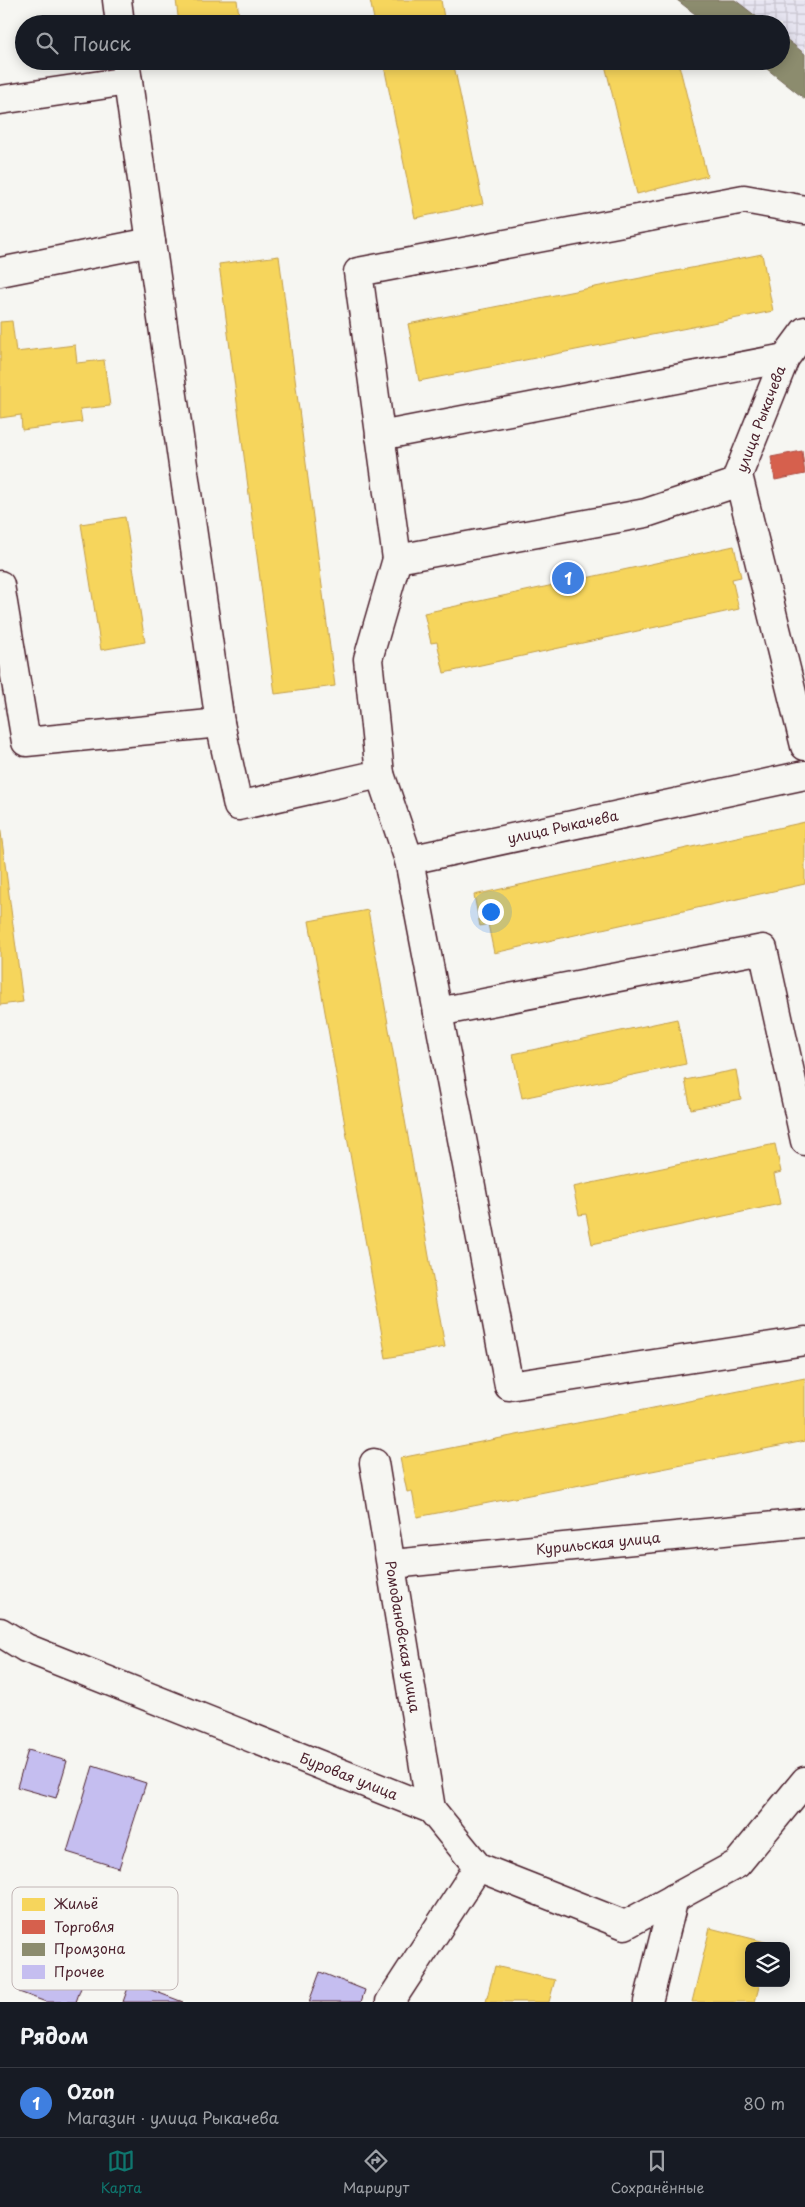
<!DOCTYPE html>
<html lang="ru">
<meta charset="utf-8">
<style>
body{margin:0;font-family:"Playpen Sans",sans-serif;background:#20242c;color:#f1f3f6}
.controls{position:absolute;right:15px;bottom:15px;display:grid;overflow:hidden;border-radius:10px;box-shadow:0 2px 12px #0003}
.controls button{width:45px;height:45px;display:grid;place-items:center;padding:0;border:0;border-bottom:1px solid #363941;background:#171b24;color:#f1f3f6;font:25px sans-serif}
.you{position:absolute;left:490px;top:911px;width:18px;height:18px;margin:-12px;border:4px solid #fff;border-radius:50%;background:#1a73e8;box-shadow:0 0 0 8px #1a73e833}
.badge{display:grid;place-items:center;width:32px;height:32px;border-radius:50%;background:#0f766e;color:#fff;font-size:16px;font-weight:700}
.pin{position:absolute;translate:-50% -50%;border:2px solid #fff;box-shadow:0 1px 5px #0006}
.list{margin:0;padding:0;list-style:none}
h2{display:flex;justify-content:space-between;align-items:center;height:65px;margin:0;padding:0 20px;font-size:21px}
h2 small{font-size:16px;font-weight:400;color:#9ea1a6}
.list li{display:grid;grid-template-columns:32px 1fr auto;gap:15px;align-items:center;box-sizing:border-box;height:70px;padding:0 20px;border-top:1px solid #363941}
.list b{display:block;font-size:19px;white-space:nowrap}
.list p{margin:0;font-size:16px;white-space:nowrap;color:#9ea1a6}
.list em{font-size:16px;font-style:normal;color:#9ea1a6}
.icon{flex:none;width:28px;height:28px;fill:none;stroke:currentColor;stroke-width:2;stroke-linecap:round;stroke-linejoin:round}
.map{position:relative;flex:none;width:805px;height:2002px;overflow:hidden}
.search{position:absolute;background:#171b24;box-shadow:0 2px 12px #0003;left:15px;right:15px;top:15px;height:55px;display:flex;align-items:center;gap:12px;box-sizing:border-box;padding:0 18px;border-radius:28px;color:#9ea1a6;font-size:19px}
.sheet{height:135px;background:#171b24}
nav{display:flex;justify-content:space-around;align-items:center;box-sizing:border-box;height:70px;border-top:1px solid #363941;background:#171b24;font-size:14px;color:#9ea1a6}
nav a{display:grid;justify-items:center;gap:2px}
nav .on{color:#0f766e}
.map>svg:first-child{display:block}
.industrial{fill:url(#industrial-grid)}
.homes{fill:#f6d55c;stroke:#c29e4d}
.shops{fill:#d6604d;stroke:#ac4c43}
.industry{fill:#8c8c6e;stroke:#786b5a}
.building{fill:#c5bef0;stroke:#4a1f2b}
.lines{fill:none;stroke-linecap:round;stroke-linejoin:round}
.minor-casing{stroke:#4a1f2b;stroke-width:31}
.minor{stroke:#f6f6f2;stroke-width:28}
.labels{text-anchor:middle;stroke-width:5;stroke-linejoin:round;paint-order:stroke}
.street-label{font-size:14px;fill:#4a1f2b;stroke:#f6f6f2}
.key{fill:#f6f6f2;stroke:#c2b6b6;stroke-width:1}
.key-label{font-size:14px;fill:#4a1f2b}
</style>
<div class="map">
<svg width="805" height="2002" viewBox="0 0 805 2002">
<defs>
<pattern id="industrial-grid" width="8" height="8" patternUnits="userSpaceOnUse" patternTransform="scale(1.25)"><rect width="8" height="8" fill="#e7e5f1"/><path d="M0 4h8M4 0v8" fill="none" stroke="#c8c4cf"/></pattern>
</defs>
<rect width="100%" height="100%" fill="#f6f6f2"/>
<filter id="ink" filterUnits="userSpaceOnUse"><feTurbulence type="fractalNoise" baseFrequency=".02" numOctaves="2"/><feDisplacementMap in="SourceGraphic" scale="10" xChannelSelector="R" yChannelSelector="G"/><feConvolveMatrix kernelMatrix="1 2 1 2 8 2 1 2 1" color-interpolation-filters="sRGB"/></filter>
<g filter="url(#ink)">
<path class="industrial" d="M 700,0 L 805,0 L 805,81 L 781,61 L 781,24 L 731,24 Z"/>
<g class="homes">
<path d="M 176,0 L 237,0 L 240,24 L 179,24 Z"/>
<path d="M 370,0 L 441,0 L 445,24 L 375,24 Z"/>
<path d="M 383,61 L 453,61 L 483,204 L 415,218 Z"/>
<path d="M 604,61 L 678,61 L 707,176 L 637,194 Z"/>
<path d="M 762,254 L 773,311 L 419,381 L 408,324 Z"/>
<path d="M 279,256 L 335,686 L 275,694 L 219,264 Z"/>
<path d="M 12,321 L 16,352 L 75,345 L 77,363 L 104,360 L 110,406 L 80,409 L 82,422 L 22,430 L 21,415 L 0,418 L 0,322 Z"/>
<path d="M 125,517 L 145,642 L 101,650 L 81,524 Z"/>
<path d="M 734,546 L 741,577 L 732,579 L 739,609 L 444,673 L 437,642 L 431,643 L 424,613 Z"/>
<path d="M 805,822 L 805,884 L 494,953 L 488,924 L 480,926 L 474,895 Z"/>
<path d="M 0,825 L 23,1002 L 0,1005 Z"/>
<path d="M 368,910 L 445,1347 L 386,1358 L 309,921 Z"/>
<path d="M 677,1019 L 686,1064 L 522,1098 L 513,1054 Z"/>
<path d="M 736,1070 L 741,1099 L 691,1109 L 685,1080 Z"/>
<path d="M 775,1144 L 781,1172 L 774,1174 L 780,1204 L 592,1244 L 586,1214 L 579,1215 L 573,1187 Z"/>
<path d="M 805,1378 L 805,1441 L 417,1517 L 412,1491 L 407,1492 L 400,1458 Z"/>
<path d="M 710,1928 L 769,1943 L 769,1946 L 749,1946 L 749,1983 L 760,1983 L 755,2002 L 692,2002 Z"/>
<path d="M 495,1966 L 555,1980 L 549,2002 L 486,2002 Z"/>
</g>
<path class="shops" d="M 802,451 L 805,474 L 775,480 L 771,457 Z"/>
<g class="industry">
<path d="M 677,0 L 735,0 L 766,24 L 708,24 Z"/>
<path d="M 781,35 L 805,54 L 805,99 L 757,61 L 781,61 Z"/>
</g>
<g class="building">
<path d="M 28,1750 L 67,1761 L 56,1798 L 17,1787 Z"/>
<path d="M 93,1766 L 146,1783 L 119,1868 L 67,1852 Z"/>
<path d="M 32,1957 L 85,1976 L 76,2002 L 46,2002 L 19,1992 Z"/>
<path d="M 320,1972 L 365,1990 L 361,2002 L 309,2002 Z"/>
<path d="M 130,1982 L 183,2002 L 123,2002 Z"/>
</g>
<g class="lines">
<g class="minor-casing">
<g id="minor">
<path d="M 117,0 L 120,24"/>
<path d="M 125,61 L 220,723 L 238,806 L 380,774 L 368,659 L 397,559 L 358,272 L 744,199 L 805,210"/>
<path d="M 0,100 L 128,81"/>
<path d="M 0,272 L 151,242"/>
<path d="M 805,331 L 785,358 L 738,475 L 805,746"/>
<path d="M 380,436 L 785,358"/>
<path d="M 397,559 L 646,513 L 739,482"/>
<path d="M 0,585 L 26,742 L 220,723"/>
<path id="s1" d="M 380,774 L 409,860 L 805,775"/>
<path d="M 409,860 L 509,1386 L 805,1341"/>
<path d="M 438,1012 L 763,949 L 805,1141"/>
<path id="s2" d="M 374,1463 L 431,1809"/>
<path id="s3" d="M 393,1564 L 805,1523"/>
<path id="s4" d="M 0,1632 L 26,1648 L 431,1809 L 478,1867 L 625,1925 L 737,1864 L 805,1781"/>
<path d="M 390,2002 L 478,1867"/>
<path d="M 648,2002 L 674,1898"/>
</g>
</g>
<use href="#minor" class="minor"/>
</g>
</g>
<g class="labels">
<g class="street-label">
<text transform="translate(761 419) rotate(-69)" y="5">улица Рыкачева</text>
<text dy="5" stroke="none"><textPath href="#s1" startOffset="248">улица Рыкачева</textPath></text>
<text dy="5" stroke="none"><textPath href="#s3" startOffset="206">Курильская улица</textPath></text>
<text dy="5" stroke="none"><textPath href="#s2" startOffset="176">Ромодановская улица</textPath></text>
<text dy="5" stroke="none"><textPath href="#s4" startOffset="378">Буровая улица</textPath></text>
</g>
</g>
<rect x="12" y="1887" width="166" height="103" rx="8" class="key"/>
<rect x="22" y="1898" width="23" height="13" fill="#f6d55c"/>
<rect x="22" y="1920" width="23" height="14" fill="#d6604d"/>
<rect x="22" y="1943" width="23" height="13" fill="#8c8c6e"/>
<rect x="22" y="1965" width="23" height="14" fill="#c5bef0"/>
<g class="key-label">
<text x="54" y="1909">Жильё</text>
<text x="54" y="1932">Торговля</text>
<text x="54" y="1954">Промзона</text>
<text x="54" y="1977">Прочее</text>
</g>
</svg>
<div class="controls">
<button><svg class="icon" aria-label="layers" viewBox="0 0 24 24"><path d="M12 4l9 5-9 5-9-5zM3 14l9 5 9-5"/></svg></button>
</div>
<div class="you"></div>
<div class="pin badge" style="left:568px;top:578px;background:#3f7fe0">1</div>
<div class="search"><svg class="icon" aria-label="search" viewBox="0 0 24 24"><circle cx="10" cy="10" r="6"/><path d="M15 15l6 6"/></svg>Поиск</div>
</div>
<section class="sheet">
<h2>Рядом<small></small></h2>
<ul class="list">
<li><span class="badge" style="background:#3f7fe0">1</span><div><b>Ozon</b><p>Магазин · улица Рыкачева</p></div><em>80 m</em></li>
</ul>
</section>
<nav>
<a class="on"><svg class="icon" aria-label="map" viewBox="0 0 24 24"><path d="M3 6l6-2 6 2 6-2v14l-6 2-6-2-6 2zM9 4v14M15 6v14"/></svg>Карта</a>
<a><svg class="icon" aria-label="directions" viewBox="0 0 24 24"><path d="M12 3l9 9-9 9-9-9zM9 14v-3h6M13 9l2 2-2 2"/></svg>Маршрут</a>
<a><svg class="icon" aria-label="saved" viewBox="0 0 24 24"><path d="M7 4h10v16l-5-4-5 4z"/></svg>Сохранённые</a>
</nav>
